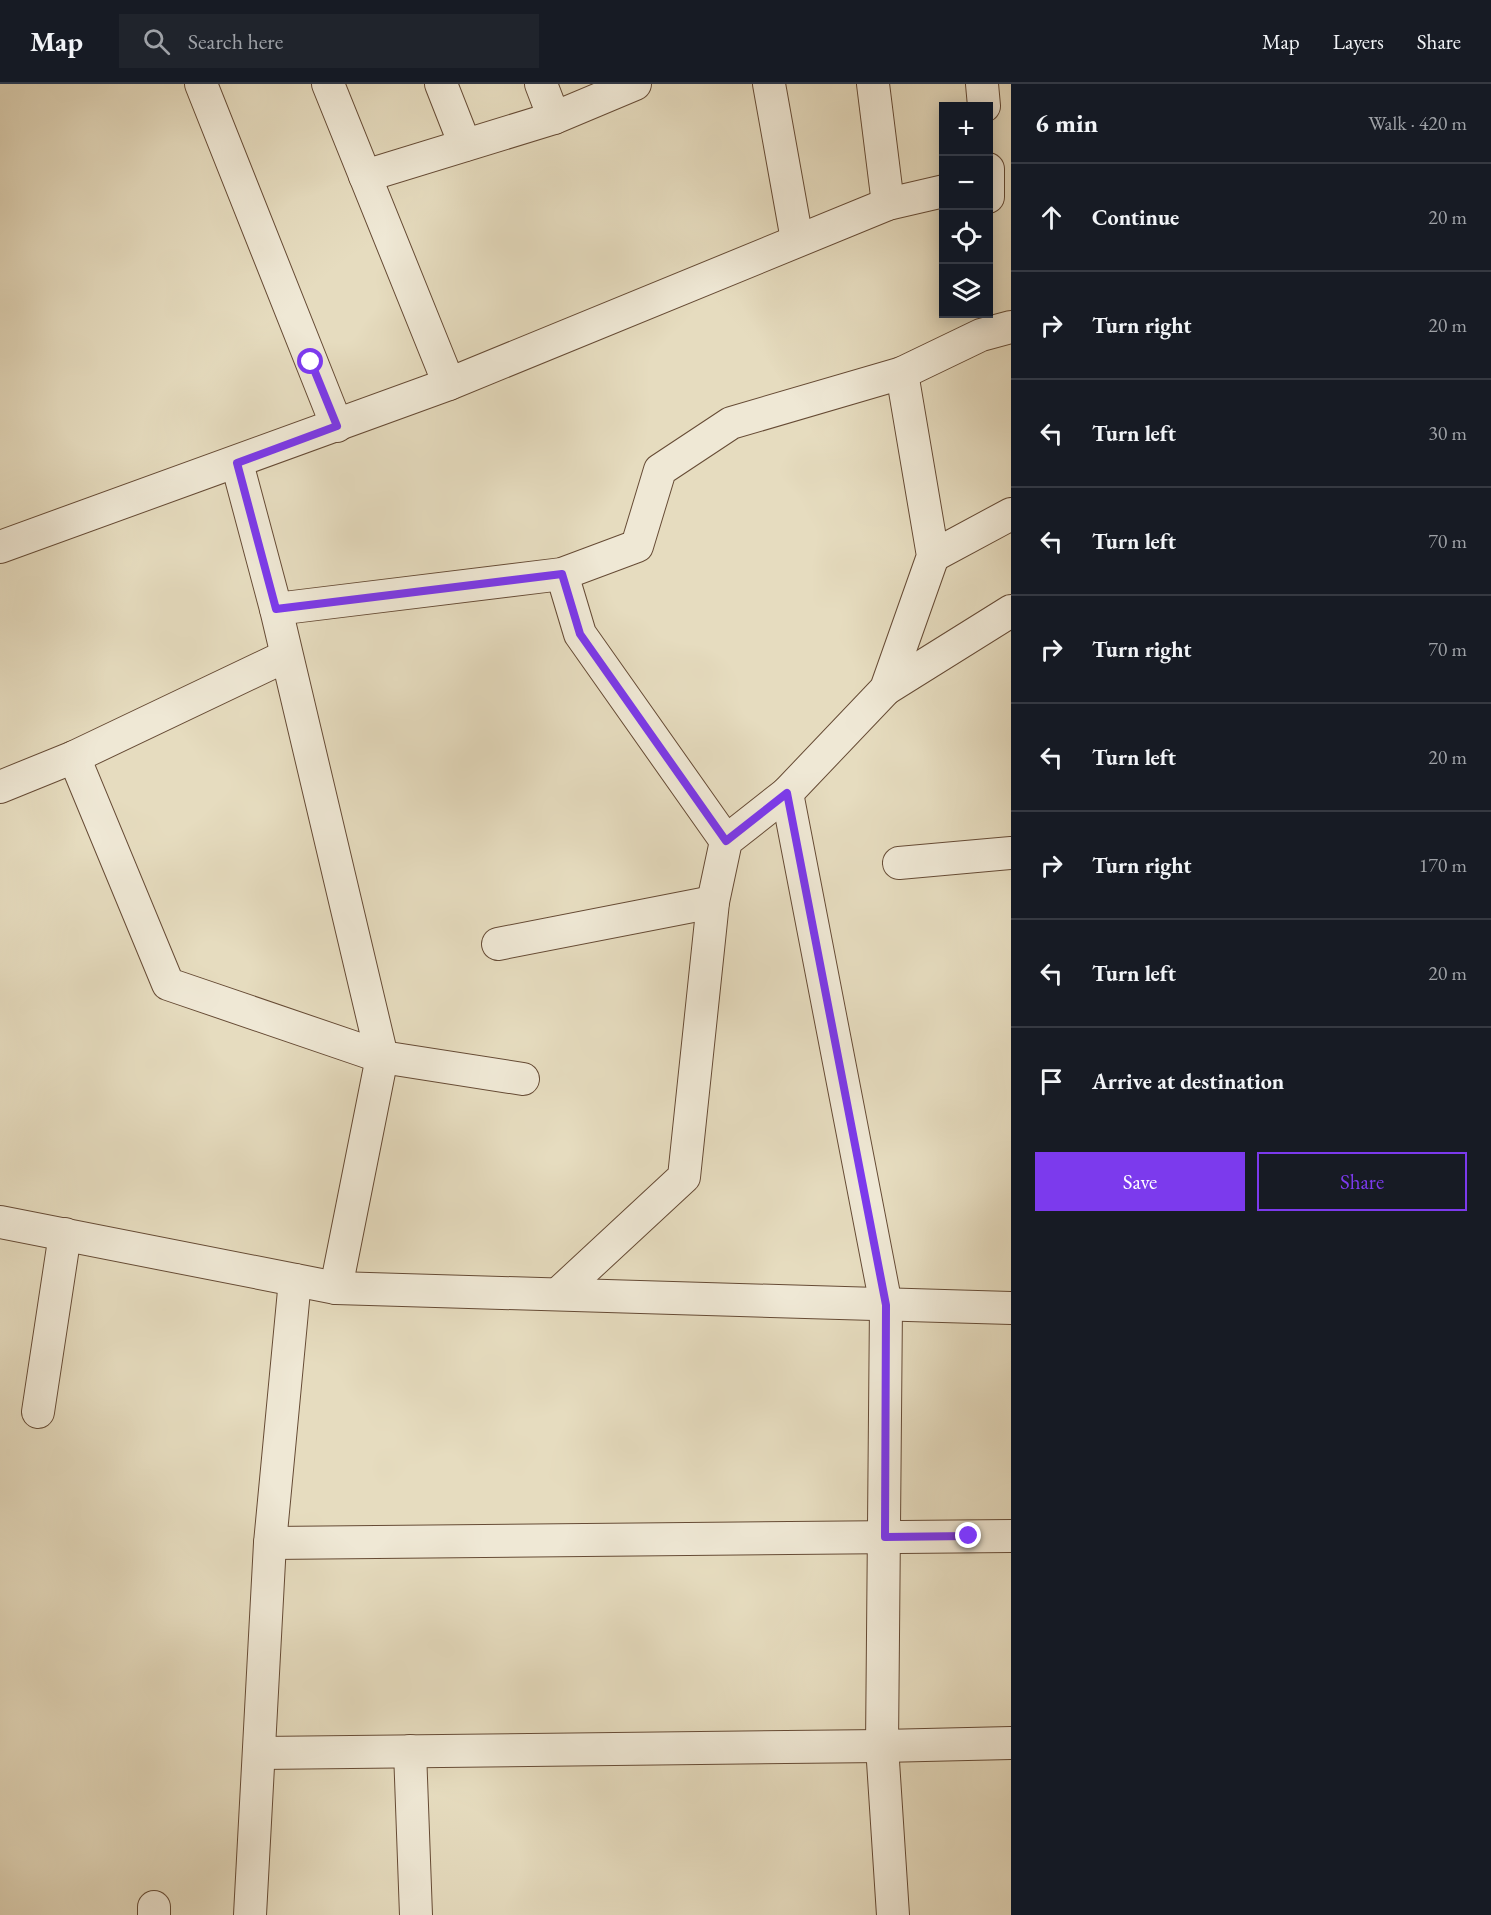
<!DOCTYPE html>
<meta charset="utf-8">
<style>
body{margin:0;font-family:"EB Garamond",serif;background:#20242c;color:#f1f3f6}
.controls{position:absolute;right:18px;top:18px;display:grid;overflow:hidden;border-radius:0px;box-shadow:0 3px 15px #0003}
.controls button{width:54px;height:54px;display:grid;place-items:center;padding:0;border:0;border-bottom:2px solid #363941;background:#171b24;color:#f1f3f6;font:30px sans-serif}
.stop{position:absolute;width:18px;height:18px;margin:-14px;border:4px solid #7c3aed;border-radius:50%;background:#fff}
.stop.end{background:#7c3aed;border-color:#fff;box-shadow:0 2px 6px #0008}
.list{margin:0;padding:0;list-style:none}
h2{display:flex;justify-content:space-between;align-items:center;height:78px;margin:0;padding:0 24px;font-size:26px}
h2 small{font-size:20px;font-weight:400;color:#9ea1a6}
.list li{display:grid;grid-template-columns:39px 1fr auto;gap:18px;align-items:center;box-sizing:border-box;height:108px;padding:0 24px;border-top:2px solid #363941}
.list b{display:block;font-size:22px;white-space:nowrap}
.list em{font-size:20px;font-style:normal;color:#9ea1a6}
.actions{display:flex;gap:12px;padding:18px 24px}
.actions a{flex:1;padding:14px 0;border:2px solid #7c3aed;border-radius:0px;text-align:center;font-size:21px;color:#7c3aed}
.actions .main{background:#7c3aed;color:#fff}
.icon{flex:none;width:33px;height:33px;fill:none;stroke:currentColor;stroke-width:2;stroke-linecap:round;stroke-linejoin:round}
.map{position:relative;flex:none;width:1011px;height:1831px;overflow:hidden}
header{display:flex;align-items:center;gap:36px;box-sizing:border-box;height:84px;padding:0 30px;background:#171b24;border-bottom:2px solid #363941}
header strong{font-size:28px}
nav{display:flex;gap:33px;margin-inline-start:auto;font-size:21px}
.search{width:420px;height:54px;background:#20242c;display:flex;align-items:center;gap:15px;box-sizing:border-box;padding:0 21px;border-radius:0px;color:#9ea1a6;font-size:22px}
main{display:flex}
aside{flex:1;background:#171b24}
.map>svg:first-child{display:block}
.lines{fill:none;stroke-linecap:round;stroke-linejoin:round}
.minor-casing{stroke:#664b35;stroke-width:34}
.minor{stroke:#efe8d5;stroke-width:32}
.route{stroke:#7c3aed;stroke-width:8}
</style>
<header>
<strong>Map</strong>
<div class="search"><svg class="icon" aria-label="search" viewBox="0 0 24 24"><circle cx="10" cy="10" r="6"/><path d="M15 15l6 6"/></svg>Search here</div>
<nav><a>Map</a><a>Layers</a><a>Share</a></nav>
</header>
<main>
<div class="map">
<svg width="1011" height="1831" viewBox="0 0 1011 1831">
<rect width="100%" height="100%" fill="#e6dcbf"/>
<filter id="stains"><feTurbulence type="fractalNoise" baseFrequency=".00333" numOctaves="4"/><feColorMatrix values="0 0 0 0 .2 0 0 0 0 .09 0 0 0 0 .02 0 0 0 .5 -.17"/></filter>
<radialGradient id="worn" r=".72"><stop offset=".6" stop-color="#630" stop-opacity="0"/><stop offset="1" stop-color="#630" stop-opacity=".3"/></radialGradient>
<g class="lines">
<g class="minor-casing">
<g id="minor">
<path d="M 201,0 L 337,342"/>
<path d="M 328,0 L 449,300"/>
<path d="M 441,0 L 465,61"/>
<path d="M 541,0 L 554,34"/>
<path d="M 769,0 L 797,156"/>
<path d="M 873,0 L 888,120"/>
<path d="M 982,0 L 984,22"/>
<path d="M 988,85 L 988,113"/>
<path d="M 365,92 L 554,34 L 635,0"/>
<path d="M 237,379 L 276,525 L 382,973 L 336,1204"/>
<path d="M 0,463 L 449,300 L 888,120 L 944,107"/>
<path d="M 933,472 L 1011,430"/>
<path d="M 562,490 L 580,550 L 726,757"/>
<path d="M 276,525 L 562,490 L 637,462 L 660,386 L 731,339 L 902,289 L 981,251 L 1011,243"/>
<path d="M 886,605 L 1011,527"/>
<path d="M 74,673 L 168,900 L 382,973 L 523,995"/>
<path d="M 0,703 L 74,673 L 286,572"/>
<path d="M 787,709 L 886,1221 L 882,1662 L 893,1831"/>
<path d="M 899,779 L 1011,769"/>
<path d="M 498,860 L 713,818"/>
<path d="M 0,1138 L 336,1204 L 1011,1224"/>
<path d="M 559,1209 L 684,1093 L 713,818 L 726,757 L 787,709 L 886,605 L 933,472 L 902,289"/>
<path d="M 38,1328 L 65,1150"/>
<path d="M 270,1459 L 1011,1452"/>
<path d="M 410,1667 L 416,1831"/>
<path d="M 260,1669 L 882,1662 L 1011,1659"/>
<path d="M 154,1831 L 154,1823"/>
<path d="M 250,1831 L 270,1459 L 295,1196"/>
</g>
</g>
<use href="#minor" class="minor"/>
</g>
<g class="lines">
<path class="route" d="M 311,278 L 337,342 L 237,379 L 276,525 L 562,490 L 580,550 L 726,757 L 787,709 L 886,1221 L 885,1453 L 969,1452"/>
</g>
<rect width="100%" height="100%" filter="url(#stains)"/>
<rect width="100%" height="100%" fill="url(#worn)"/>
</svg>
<div class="controls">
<button>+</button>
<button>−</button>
<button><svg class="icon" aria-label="locate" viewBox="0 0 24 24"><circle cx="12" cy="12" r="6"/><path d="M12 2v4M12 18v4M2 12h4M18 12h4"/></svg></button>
<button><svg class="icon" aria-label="layers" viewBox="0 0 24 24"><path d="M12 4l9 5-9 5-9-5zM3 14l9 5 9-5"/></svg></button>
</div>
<div class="stop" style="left:311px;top:278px"></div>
<div class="stop end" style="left:969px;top:1452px"></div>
</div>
<aside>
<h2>6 min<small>Walk · 420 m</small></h2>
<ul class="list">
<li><svg class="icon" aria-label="ahead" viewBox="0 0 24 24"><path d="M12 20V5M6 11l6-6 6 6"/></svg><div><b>Continue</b></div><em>20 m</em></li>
<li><svg class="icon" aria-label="right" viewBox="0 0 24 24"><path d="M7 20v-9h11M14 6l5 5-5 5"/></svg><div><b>Turn right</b></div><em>20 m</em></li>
<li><svg class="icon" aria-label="left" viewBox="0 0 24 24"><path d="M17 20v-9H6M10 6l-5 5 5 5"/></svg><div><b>Turn left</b></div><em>30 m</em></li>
<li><svg class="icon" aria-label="left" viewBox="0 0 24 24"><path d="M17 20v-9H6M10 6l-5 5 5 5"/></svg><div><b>Turn left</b></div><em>70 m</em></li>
<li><svg class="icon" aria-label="right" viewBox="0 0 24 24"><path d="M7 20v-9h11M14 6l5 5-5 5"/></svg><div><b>Turn right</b></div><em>70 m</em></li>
<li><svg class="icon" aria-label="left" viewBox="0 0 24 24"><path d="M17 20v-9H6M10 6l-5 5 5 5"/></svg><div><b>Turn left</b></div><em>20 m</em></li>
<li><svg class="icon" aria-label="right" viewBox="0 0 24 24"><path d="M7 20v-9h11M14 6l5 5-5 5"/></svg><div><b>Turn right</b></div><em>170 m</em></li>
<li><svg class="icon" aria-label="left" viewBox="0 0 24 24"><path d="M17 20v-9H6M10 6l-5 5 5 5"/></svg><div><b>Turn left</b></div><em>20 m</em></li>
<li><svg class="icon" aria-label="arrive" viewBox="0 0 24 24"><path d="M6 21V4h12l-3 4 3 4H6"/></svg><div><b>Arrive at destination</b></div></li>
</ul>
<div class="actions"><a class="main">Save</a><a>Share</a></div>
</aside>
</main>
